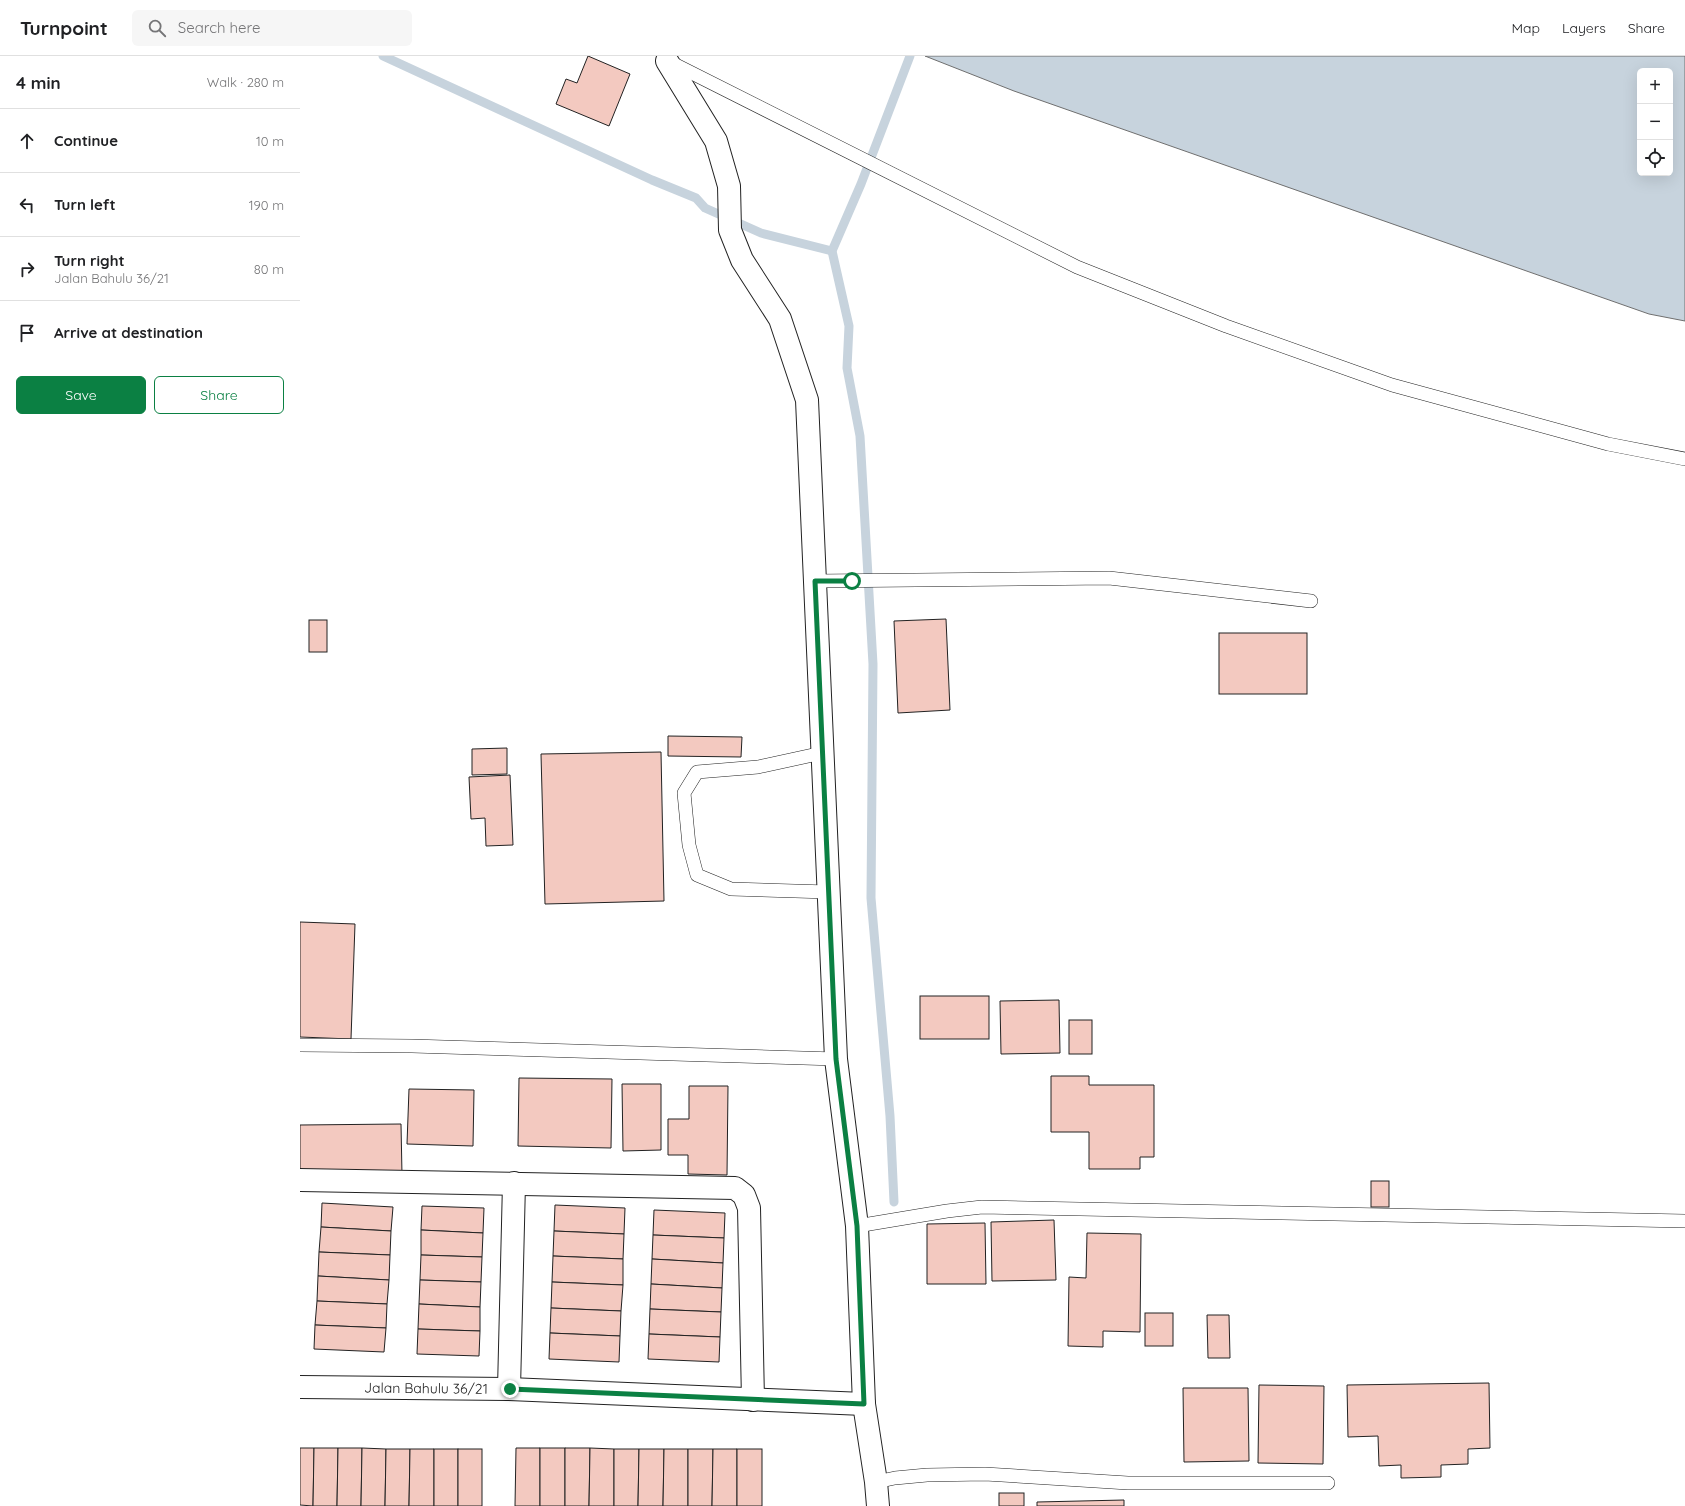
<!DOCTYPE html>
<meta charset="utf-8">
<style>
body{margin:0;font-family:Quicksand,sans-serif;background:#f6f6f6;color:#202124}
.controls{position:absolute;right:12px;top:12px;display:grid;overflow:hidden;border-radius:6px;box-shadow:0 4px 16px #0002}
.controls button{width:36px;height:36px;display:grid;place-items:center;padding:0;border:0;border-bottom:1px solid #e0e0e0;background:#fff;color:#202124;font:20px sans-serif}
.stop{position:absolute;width:12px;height:12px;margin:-9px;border:3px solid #0b8043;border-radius:50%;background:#fff}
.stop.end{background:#0b8043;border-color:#fff;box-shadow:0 1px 4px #0008}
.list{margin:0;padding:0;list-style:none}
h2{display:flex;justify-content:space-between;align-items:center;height:52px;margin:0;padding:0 16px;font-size:17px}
h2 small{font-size:13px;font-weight:400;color:#757577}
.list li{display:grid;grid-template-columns:26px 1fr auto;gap:12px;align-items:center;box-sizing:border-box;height:64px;padding:0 16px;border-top:1px solid #e0e0e0}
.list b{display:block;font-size:15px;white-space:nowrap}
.list p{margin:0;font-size:13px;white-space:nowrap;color:#757577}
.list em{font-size:13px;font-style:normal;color:#757577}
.actions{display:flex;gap:8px;padding:12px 16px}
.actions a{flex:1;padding:9px 0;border:1px solid #0b8043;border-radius:6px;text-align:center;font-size:14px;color:#0b8043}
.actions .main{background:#0b8043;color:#fff}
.icon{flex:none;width:22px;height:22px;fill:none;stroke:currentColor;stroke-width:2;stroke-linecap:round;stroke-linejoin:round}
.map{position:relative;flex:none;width:1385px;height:1450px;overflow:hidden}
header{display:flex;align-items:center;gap:24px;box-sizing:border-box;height:56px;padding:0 20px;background:#fff;border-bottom:1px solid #e0e0e0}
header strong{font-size:19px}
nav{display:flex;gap:22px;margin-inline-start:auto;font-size:14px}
.search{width:280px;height:36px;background:#f6f6f6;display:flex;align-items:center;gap:10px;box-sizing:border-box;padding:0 14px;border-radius:6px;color:#757577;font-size:15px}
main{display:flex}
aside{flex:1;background:#fff}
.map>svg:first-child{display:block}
.water{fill:#c7d3dd;stroke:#6f6f6f;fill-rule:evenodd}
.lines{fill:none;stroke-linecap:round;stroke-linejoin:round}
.stream{stroke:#c7d3dd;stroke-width:9}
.building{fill:#f3c9c0;stroke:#222}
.service-casing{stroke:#222;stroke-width:14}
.minor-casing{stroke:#222;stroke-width:24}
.service{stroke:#fff;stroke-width:13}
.minor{stroke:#fff;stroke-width:22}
.route{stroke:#0b8043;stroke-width:5}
.labels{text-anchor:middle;stroke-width:3;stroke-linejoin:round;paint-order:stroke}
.street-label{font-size:14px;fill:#222;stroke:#fff}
</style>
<header>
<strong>Turnpoint</strong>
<div class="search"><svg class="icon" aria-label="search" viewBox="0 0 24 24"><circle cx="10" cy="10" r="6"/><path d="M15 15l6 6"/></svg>Search here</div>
<nav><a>Map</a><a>Layers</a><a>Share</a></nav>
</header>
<main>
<aside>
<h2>4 min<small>Walk · 280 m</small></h2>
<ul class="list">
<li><svg class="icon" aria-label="ahead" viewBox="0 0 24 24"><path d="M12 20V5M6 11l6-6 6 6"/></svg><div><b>Continue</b></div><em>10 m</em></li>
<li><svg class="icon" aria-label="left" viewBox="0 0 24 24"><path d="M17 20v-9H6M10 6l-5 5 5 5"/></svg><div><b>Turn left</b></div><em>190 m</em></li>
<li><svg class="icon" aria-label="right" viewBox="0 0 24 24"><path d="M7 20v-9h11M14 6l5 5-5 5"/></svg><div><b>Turn right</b><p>Jalan Bahulu 36/21</p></div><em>80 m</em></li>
<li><svg class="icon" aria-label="arrive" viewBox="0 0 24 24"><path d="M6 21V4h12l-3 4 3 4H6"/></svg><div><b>Arrive at destination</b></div></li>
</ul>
<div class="actions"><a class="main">Save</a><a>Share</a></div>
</aside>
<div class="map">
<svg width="1385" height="1450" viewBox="0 0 1385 1450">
<rect width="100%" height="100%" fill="#fff"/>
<path class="water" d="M 625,0 L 1385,0 L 1385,265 L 1349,258 L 714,35 ZM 1340,15 L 1370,15 L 1370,117 L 1340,117 Z"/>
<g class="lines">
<g class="stream">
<path d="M 83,0 L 352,124 L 396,142 L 405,152 L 461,177 L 532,195"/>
<path d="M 594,1146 L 590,1060 L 571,842 L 573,608 L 560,380 L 547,312 L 549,270 L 532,195 L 561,128 L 610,0"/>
</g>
</g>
<g class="building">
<path d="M 288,0 L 330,18 L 309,70 L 256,48 L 266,23 L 277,27 Z"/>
<path d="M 646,563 L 650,654 L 598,657 L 594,565 Z"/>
<rect x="9" y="564" width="18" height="32"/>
<rect x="919" y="577" width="88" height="61"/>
<path d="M 368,680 L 442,681 L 441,701 L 368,700 Z"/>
<path d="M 207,692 L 207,718 L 172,719 L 172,693 Z"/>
<path d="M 361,696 L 364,845 L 245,848 L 241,698 Z"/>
<path d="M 210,719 L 213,789 L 186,790 L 185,762 L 171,763 L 169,721 Z"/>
<path d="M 0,866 L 55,868 L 51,983 L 0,981 Z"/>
<rect x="620" y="940" width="69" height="43"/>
<path d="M 759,944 L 760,997 L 701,998 L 700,945 Z"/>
<rect x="769" y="964" width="23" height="34"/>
<path d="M 751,1020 L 789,1020 L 789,1029 L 854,1029 L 854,1101 L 840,1101 L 840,1113 L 789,1113 L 789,1076 L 751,1076 Z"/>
<path d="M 219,1022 L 312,1023 L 311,1092 L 218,1090 Z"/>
<path d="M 322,1028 L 361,1028 L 361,1094 L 323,1095 Z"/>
<path d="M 389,1030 L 428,1030 L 427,1119 L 388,1118 L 388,1099 L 368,1099 L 368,1063 L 389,1063 Z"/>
<path d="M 109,1033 L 174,1034 L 173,1090 L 107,1088 Z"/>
<path d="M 101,1068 L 102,1119 L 0,1120 L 0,1069 Z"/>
<rect x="1071" y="1125" width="18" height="26"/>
<path d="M 22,1147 L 93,1151 L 91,1175 L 21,1171 Z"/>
<path d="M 255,1149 L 325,1152 L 324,1178 L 254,1175 Z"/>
<path d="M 122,1150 L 184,1152 L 183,1177 L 121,1174 Z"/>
<path d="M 354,1154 L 425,1157 L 424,1182 L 353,1179 Z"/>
<path d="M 754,1164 L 756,1224 L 692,1225 L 691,1166 Z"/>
<path d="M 685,1167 L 686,1228 L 627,1228 L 627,1168 Z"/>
<path d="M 21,1171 L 91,1175 L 90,1199 L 19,1196 Z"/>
<path d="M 121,1174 L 183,1177 L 182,1201 L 121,1199 Z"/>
<path d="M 254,1175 L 324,1178 L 323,1203 L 253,1200 Z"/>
<path d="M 787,1177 L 841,1178 L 840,1276 L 803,1275 L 803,1291 L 768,1290 L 769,1221 L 786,1222 Z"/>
<path d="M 353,1179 L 424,1182 L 423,1207 L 352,1203 Z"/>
<path d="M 19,1196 L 90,1199 L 89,1224 L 18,1220 Z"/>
<path d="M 121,1199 L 182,1201 L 181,1226 L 120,1224 Z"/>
<path d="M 253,1200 L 323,1203 L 323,1229 L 252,1226 Z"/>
<path d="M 352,1203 L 423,1207 L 422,1232 L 351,1228 Z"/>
<path d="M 18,1220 L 89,1224 L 87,1248 L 17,1245 Z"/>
<path d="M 120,1224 L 181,1226 L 180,1251 L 119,1248 Z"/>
<path d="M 252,1226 L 323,1229 L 321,1255 L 251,1252 Z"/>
<path d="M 351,1228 L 422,1232 L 421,1256 L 350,1253 Z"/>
<path d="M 17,1245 L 87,1248 L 86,1272 L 15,1269 Z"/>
<path d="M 119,1248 L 180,1251 L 180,1275 L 118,1273 Z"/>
<path d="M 251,1252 L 321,1255 L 320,1280 L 250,1277 Z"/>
<path d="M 350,1253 L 421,1256 L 420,1281 L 349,1278 Z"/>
<rect x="845" y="1257" width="28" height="33"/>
<path d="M 907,1259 L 929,1259 L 930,1302 L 908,1302 Z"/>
<path d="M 15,1269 L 86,1272 L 84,1296 L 14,1293 Z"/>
<path d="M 118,1273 L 180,1275 L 179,1300 L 117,1298 Z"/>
<path d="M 250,1277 L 320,1280 L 319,1306 L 249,1303 Z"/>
<path d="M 349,1278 L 420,1281 L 419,1306 L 348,1303 Z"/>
<path d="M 1189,1327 L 1190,1392 L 1168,1393 L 1168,1408 L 1141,1409 L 1141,1421 L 1101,1422 L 1101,1409 L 1079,1410 L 1078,1380 L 1048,1381 L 1047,1329 Z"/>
<path d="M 959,1329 L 1024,1330 L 1023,1408 L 958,1407 Z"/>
<path d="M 883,1332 L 948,1332 L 949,1405 L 884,1406 Z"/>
<path d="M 0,1392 L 14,1392 L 13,1450 L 0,1449 Z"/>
<path d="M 14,1392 L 38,1392 L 37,1450 L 13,1450 Z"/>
<path d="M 38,1392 L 62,1392 L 61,1450 L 37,1450 Z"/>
<path d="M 62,1392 L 86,1393 L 85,1450 L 61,1450 Z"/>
<path d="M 216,1392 L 240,1392 L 240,1450 L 215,1450 Z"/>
<rect x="240" y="1392" width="25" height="58"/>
<path d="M 265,1392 L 290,1392 L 289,1450 L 265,1450 Z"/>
<path d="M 290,1392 L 314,1393 L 314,1450 L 289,1450 Z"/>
<path d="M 86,1393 L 110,1393 L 109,1450 L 85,1450 Z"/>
<path d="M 110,1393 L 134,1393 L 134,1450 L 109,1450 Z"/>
<rect x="134" y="1393" width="24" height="57"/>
<rect x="158" y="1393" width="24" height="57"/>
<path d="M 314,1393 L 339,1393 L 338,1450 L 314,1450 Z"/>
<path d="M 339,1393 L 364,1393 L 363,1450 L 338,1450 Z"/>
<path d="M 364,1393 L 388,1393 L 388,1450 L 363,1450 Z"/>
<path d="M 388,1393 L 413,1393 L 412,1450 L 388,1450 Z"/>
<path d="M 413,1393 L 437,1393 L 437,1450 L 412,1450 Z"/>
<rect x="437" y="1393" width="25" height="57"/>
<rect x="699" y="1437" width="25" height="13"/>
<path d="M 824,1444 L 824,1450 L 737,1450 L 737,1446 Z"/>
</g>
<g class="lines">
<g class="service-casing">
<g id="service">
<path d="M 370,6 L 777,211 L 926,270 L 1092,329 L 1308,388 L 1385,403"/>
<path d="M 515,525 L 809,522 L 1011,545"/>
<path d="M 522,697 L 458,711 L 397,716 L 384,737 L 389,789 L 397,819 L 431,833 L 528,836"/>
<path d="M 0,989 L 112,990 L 536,1003"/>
<path d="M 557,1170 L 647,1155 L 682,1151 L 1385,1165"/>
<path d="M 576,1426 L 595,1422 L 627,1419 L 685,1418 L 828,1427 L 1028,1427"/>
</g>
</g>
<g class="minor-casing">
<g id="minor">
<path d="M 367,5 L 416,85 L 429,130 L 430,174 L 442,204 L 480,263 L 507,344 L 536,1003 L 557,1170 L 564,1348 L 576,1426 L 578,1450"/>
<path d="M 0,1124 L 435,1132 L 444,1139 L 449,1152 L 453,1344"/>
<path id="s1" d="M 0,1331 L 209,1333 L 564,1348"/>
<path d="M 209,1333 L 214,1127"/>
</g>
</g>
<use href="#service" class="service"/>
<use href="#minor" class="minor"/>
</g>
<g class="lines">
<path class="route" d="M 210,1333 L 564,1348 L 557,1170 L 536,1003 L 515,525 L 552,525"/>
</g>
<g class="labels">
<g class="street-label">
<text dy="5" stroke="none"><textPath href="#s1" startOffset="126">Jalan Bahulu 36/21</textPath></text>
</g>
</g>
</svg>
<div class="controls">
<button>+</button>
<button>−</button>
<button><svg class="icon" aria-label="locate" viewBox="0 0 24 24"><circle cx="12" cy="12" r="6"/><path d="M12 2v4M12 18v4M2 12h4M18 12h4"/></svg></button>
</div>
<div class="stop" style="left:552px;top:525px"></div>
<div class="stop end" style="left:210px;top:1333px"></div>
</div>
</main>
